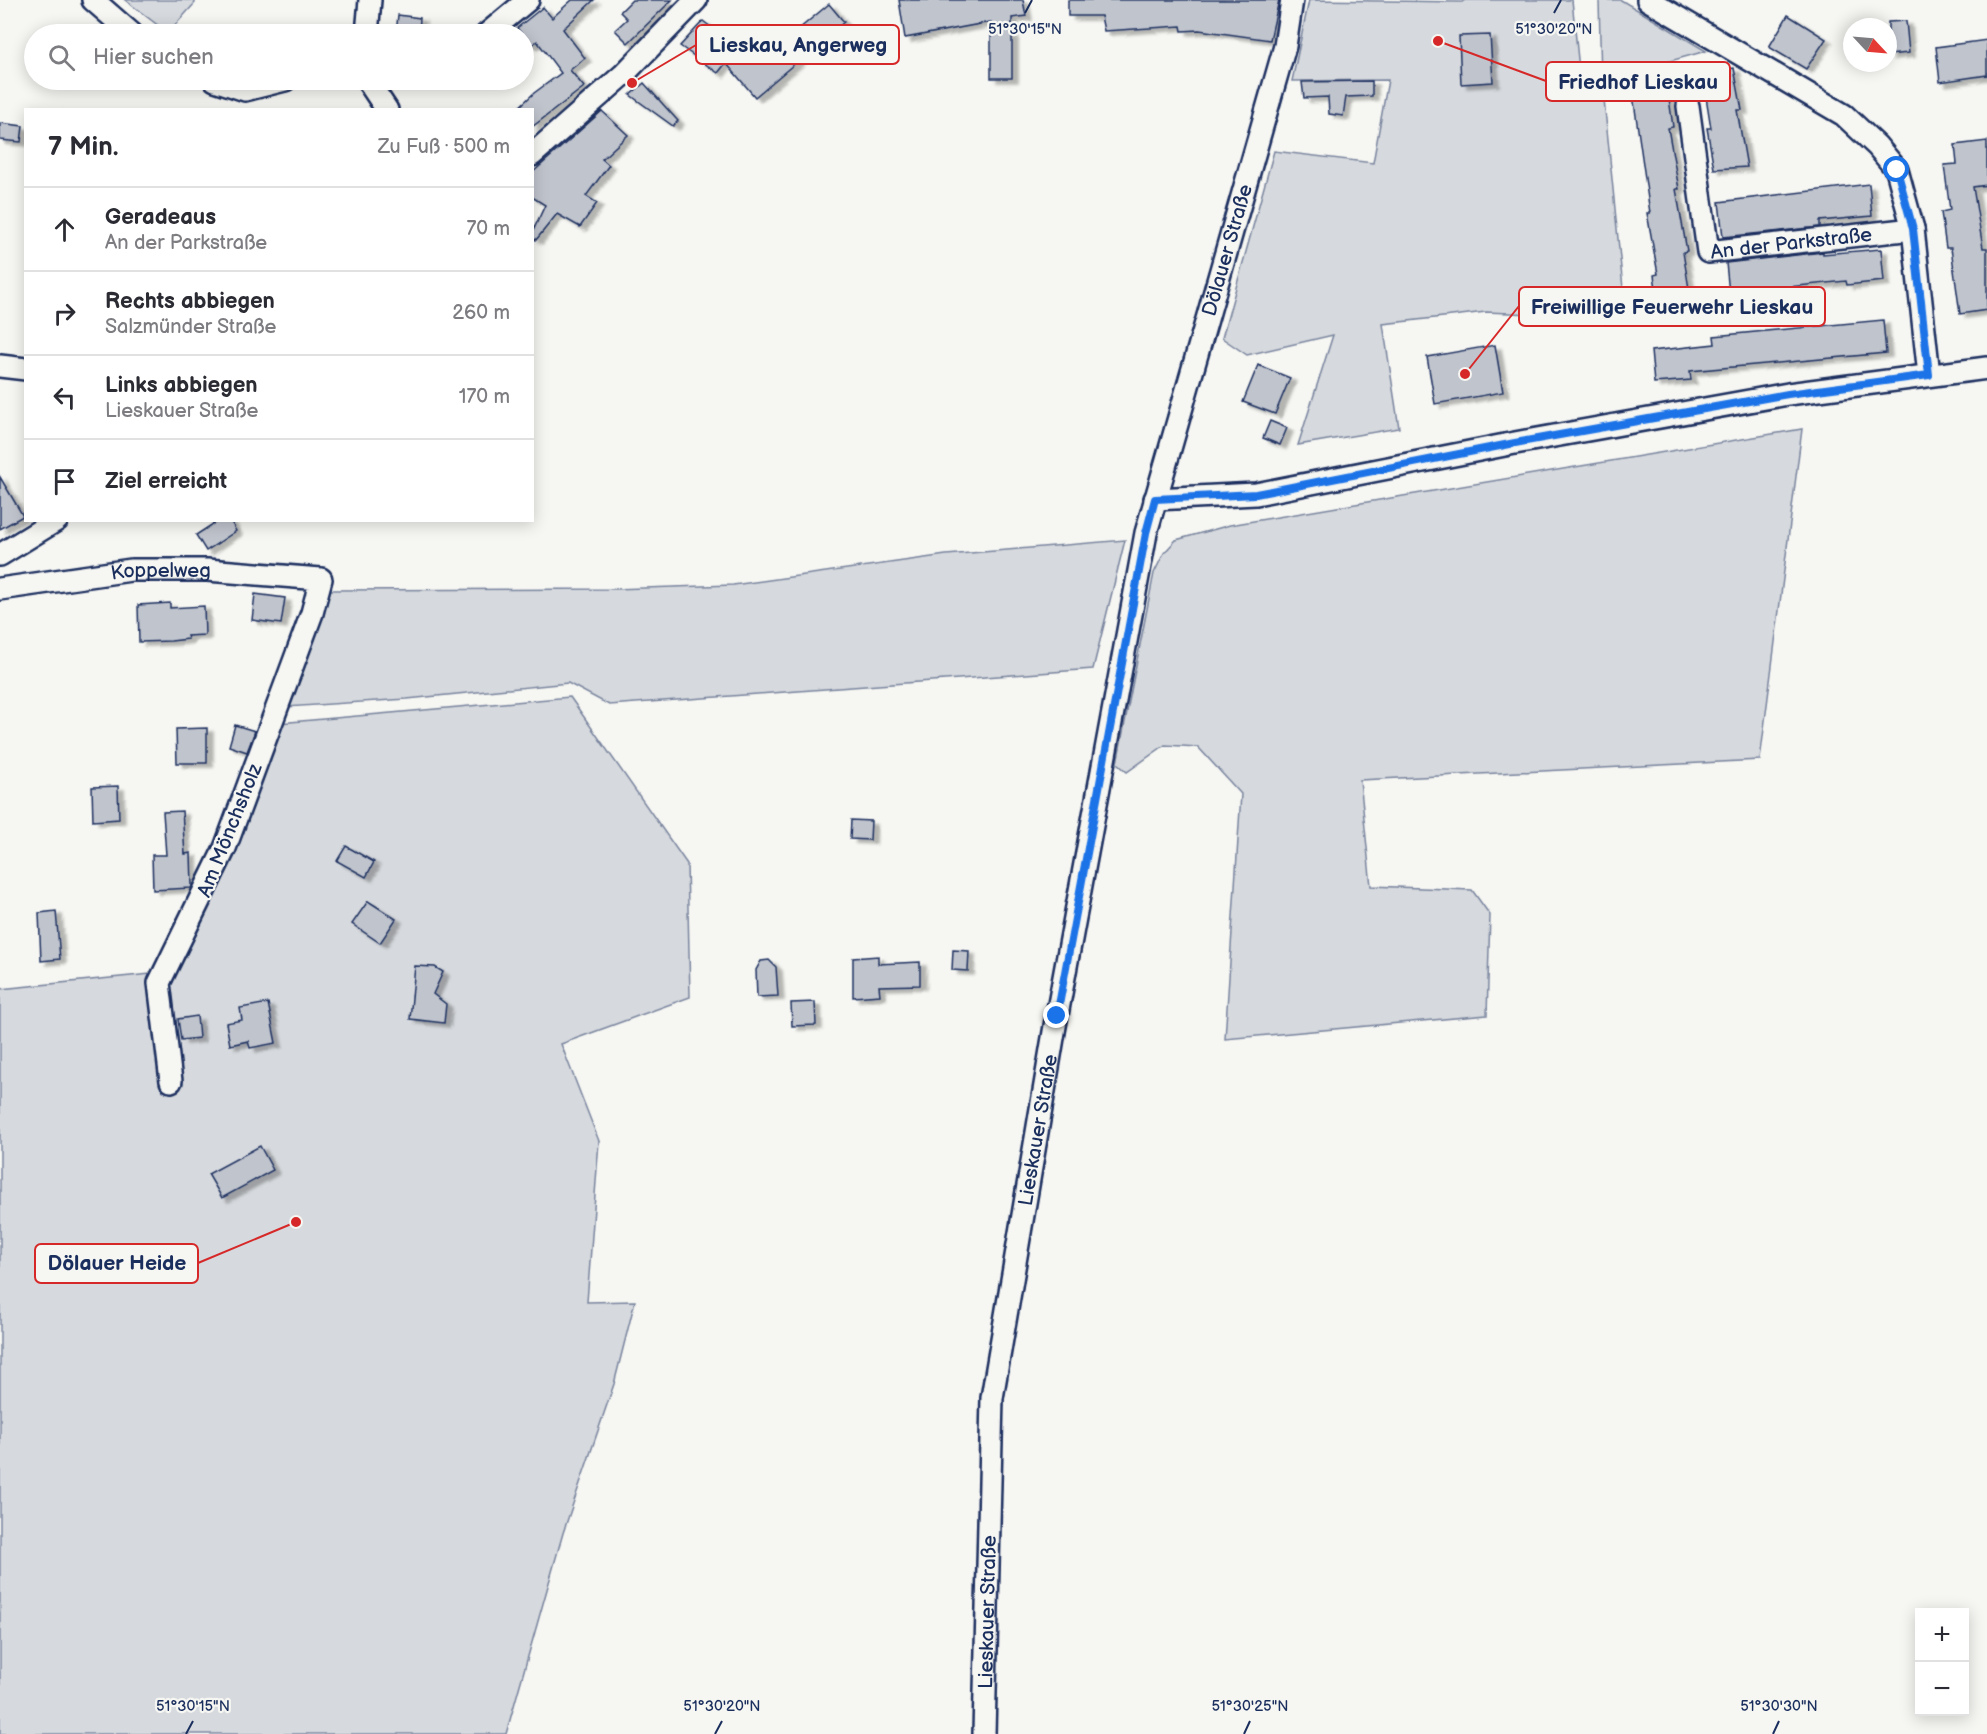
<!DOCTYPE html>
<html lang="de">
<meta charset="utf-8">
<style>
body{margin:0;font-family:"Balsamiq Sans",sans-serif;background:#f2f2f3;color:#2b2b33}
.controls{position:absolute;right:18px;bottom:18px;display:grid;overflow:hidden;border-radius:0px;box-shadow:0 3px 15px #0003}
.controls button{width:54px;height:54px;display:grid;place-items:center;padding:0;border:0;border-bottom:2px solid #e1e1e2;background:#fff;color:#2b2b33;font:30px sans-serif}
.compass{position:absolute;left:1843px;top:18px;width:54px;height:54px;border-radius:50%;background:#fff;box-shadow:0 3px 15px #0003;rotate:116deg}
.stop{position:absolute;width:18px;height:18px;margin:-14px;border:4px solid #1a73e8;border-radius:50%;background:#fff}
.stop.end{background:#1a73e8;border-color:#fff;box-shadow:0 2px 6px #0008}
.list{margin:0;padding:0;list-style:none}
h2{display:flex;justify-content:space-between;align-items:center;height:78px;margin:0;padding:0 24px;font-size:26px}
h2 small{font-size:20px;font-weight:400;color:#7c7c81}
.list li{display:grid;grid-template-columns:39px 1fr auto;gap:18px;align-items:center;box-sizing:border-box;height:84px;padding:0 24px;border-top:2px solid #e1e1e2}
.list b{display:block;font-size:22px;white-space:nowrap}
.list p{margin:0;font-size:20px;white-space:nowrap;color:#7c7c81}
.list em{font-size:20px;font-style:normal;color:#7c7c81}
.icon{flex:none;width:33px;height:33px;fill:none;stroke:currentColor;stroke-width:2;stroke-linecap:round;stroke-linejoin:round}
.map{position:relative;flex:none;width:1987px;height:1734px;overflow:hidden}
.search{position:absolute;background:#fff;box-shadow:0 3px 15px #0003;left:24px;top:24px;width:510px;height:66px;display:flex;align-items:center;gap:15px;box-sizing:border-box;padding:0 21px;border-radius:33px;color:#7c7c81;font-size:22px}
.panel{position:absolute;background:#fff;box-shadow:0 3px 15px #0003;left:24px;top:108px;width:510px;height:414px;border-radius:0px}
.map>svg:first-child{display:block}
.green{fill:#d6d9dd;stroke:#78849e;stroke-width:1.5}
.building{fill:#c0c4cd;stroke:#1b2f5e;stroke-width:1.5;filter:url(#shadow)}
.lines{fill:none;stroke-linecap:round;stroke-linejoin:round}
.minor-casing{stroke:#1b2f5e;stroke-width:26}
.minor{stroke:#f6f6f2;stroke-width:21}
.route{stroke:#1a73e8;stroke-width:8}
.ticks{fill:none;stroke:#1b2f5e;stroke-width:2}
.labels{text-anchor:middle;stroke-width:4.5;stroke-linejoin:round;paint-order:stroke}
.street-label{font-size:20px;fill:#1b2f5e;stroke:#f6f6f2}
.ticks-label{font-size:15px;text-anchor:middle;fill:#1b2f5e;stroke:#f6f6f2;stroke-width:4.5;stroke-linejoin:round;paint-order:stroke}
.leader{fill:none;stroke:#d62828;stroke-width:2}
.callout-dot{fill:#d62828;stroke:#f6f6f2;stroke-width:2}
.callout{fill:#f6f6f2;stroke:#d62828;stroke-width:2}
.callout-label{font-size:21px;text-anchor:middle;font-weight:bold;fill:#1b2f5e}
</style>
<div class="map">
<svg width="1987" height="1734" viewBox="0 0 1987 1734">
<defs>
<filter id="shadow"><feDropShadow dx="6" dy="4" stdDeviation="1.5" flood-color="#0004"/></filter>
</defs>
<rect width="100%" height="100%" fill="#f6f6f2"/>
<filter id="ink" filterUnits="userSpaceOnUse"><feTurbulence type="fractalNoise" baseFrequency=".0167" numOctaves="2"/><feDisplacementMap in="SourceGraphic" scale="12" xChannelSelector="R" yChannelSelector="G"/><feConvolveMatrix kernelMatrix="1 2 1 2 8 2 1 2 1" color-interpolation-filters="sRGB"/></filter>
<g filter="url(#ink)">
<g class="green">
<path d="M 125,0 L 195,0 L 195,3 L 168,33 Z"/>
<path d="M 1309,0 L 1462,2 L 1465,0 L 1572,0 L 1580,79 L 1601,79 L 1599,0 L 1621,0 L 1706,51 L 1602,80 L 1626,318 L 1486,312 L 1383,324 L 1399,428 L 1298,445 L 1333,335 L 1247,355 L 1222,338 L 1274,151 L 1373,163 L 1388,80 L 1292,81 Z"/>
<path d="M 1802,429 L 1760,760 L 1360,780 L 1371,886 L 1472,890 L 1490,915 L 1487,1015 L 1225,1039 L 1241,794 L 1198,747 L 1165,745 L 1127,772 L 1117,763 L 1154,573 L 1164,553 L 1176,540 L 1230,525 Z"/>
<path d="M 1125,540 L 1093,669 L 609,705 L 568,683 L 407,699 L 286,707 L 328,590 L 614,589 L 733,585 L 946,555 Z"/>
<path d="M 570,697 L 687,864 L 690,997 L 561,1044 L 599,1141 L 587,1302 L 635,1301 L 614,1384 L 563,1533 L 506,1734 L 0,1734 L 0,989 L 171,972 L 279,723 Z"/>
</g>
<g class="building">
<path d="M 572,0 L 594,0 L 563,29 L 585,58 L 570,70 L 584,87 L 532,127 L 532,110 L 516,110 L 534,93 L 561,73 L 537,41 L 531,46 L 517,28 L 543,7 L 552,18 Z"/>
<path d="M 632,0 L 672,0 L 628,43 L 615,30 L 627,19 L 620,12 Z"/>
<path d="M 899,0 L 1023,0 L 1026,16 L 1012,18 L 1012,78 L 991,78 L 991,22 L 905,38 Z"/>
<path d="M 1068,0 L 1279,0 L 1270,40 L 1199,30 L 1182,31 L 1181,26 L 1104,31 L 1101,16 L 1068,16 Z"/>
<path d="M 829,4 L 844,22 L 755,97 L 726,63 L 718,73 L 680,46 L 703,21 L 758,63 Z"/>
<path d="M 398,15 L 420,18 L 419,34 L 396,34 Z"/>
<path d="M 1788,15 L 1826,39 L 1806,69 L 1769,47 Z"/>
<path d="M 1906,21 L 1909,53 L 1888,55 L 1888,22 Z"/>
<path d="M 1490,35 L 1493,82 L 1461,84 L 1459,36 Z"/>
<path d="M 1987,40 L 1987,75 L 1940,82 L 1936,47 Z"/>
<path d="M 1734,68 L 1742,110 L 1737,110 L 1747,167 L 1714,169 L 1707,128 L 1711,128 L 1702,72 Z"/>
<path d="M 1372,81 L 1372,96 L 1346,97 L 1343,116 L 1329,114 L 1328,97 L 1304,98 L 1302,82 Z"/>
<path d="M 644,83 L 678,121 L 673,126 L 630,95 Z"/>
<path d="M 1667,84 L 1673,127 L 1668,128 L 1679,189 L 1676,189 L 1687,251 L 1683,252 L 1693,313 L 1660,316 L 1654,275 L 1658,274 L 1647,213 L 1650,213 L 1632,88 Z"/>
<path d="M 602,111 L 628,135 L 602,159 L 609,165 L 586,196 L 597,203 L 580,227 L 557,214 L 536,240 L 532,238 L 532,233 L 545,205 L 532,197 L 532,173 Z"/>
<path d="M 0,123 L 23,126 L 21,142 L 0,140 Z"/>
<path d="M 1987,141 L 1987,185 L 1973,187 L 1983,248 L 1987,248 L 1987,310 L 1960,314 L 1951,248 L 1946,248 L 1941,212 L 1950,210 L 1944,165 L 1957,164 L 1955,145 Z"/>
<path d="M 1869,184 L 1872,216 L 1820,221 L 1820,227 L 1723,237 L 1719,202 Z"/>
<path d="M 1881,249 L 1884,281 L 1847,285 L 1846,281 L 1729,293 L 1726,263 L 1823,252 L 1823,254 Z"/>
<path d="M 1883,320 L 1886,353 L 1690,371 L 1691,380 L 1654,383 L 1651,351 L 1715,344 L 1714,336 Z"/>
<path d="M 1495,345 L 1503,392 L 1435,404 L 1427,357 Z"/>
<path d="M 1258,365 L 1290,378 L 1275,414 L 1243,402 Z"/>
<path d="M 1270,421 L 1287,428 L 1280,445 L 1263,438 Z"/>
<path d="M 0,477 L 23,516 L 0,529 Z"/>
<path d="M 219,520 L 230,520 L 236,531 L 206,551 L 196,535 Z"/>
<path d="M 255,594 L 285,598 L 281,624 L 252,620 Z"/>
<path d="M 170,603 L 170,608 L 204,606 L 205,635 L 187,636 L 188,639 L 171,641 L 139,642 L 138,605 Z"/>
<path d="M 235,725 L 255,731 L 247,752 L 229,746 Z"/>
<path d="M 207,728 L 207,763 L 177,763 L 176,729 Z"/>
<path d="M 118,786 L 119,819 L 93,821 L 92,787 Z"/>
<path d="M 182,811 L 185,854 L 191,853 L 192,886 L 191,888 L 153,890 L 152,855 L 166,855 L 163,812 Z"/>
<path d="M 851,820 L 871,821 L 870,840 L 850,839 Z"/>
<path d="M 346,846 L 374,862 L 366,877 L 337,861 Z"/>
<path d="M 368,901 L 396,919 L 380,943 L 352,924 Z"/>
<path d="M 56,911 L 60,959 L 41,961 L 39,913 Z"/>
<path d="M 953,950 L 969,951 L 968,971 L 952,970 Z"/>
<path d="M 878,956 L 878,964 L 920,962 L 920,985 L 879,986 L 880,995 L 853,997 L 853,958 Z"/>
<path d="M 769,960 L 776,967 L 778,996 L 757,997 L 756,970 L 761,961 Z"/>
<path d="M 415,966 L 435,967 L 443,972 L 433,994 L 446,1004 L 444,1023 L 410,1019 Z"/>
<path d="M 815,1002 L 816,1025 L 792,1026 L 791,1003 Z"/>
<path d="M 268,1003 L 276,1043 L 250,1048 L 248,1041 L 230,1045 L 226,1023 L 242,1020 L 240,1008 Z"/>
<path d="M 197,1016 L 199,1038 L 181,1040 L 178,1019 Z"/>
<path d="M 260,1146 L 273,1170 L 222,1198 L 208,1174 Z"/>
</g>
<g class="lines">
<g class="minor-casing">
<g id="minor">
<path d="M 93,0 L 132,34"/>
<path d="M 1648,0 L 1844,115 L 1877,146 L 1897,170 L 1913,229 L 1929,375"/>
<path d="M 367,34 L 370,0"/>
<path d="M 487,34 L 528,0"/>
<path d="M 215,80 L 245,90 L 285,80"/>
<path d="M 367,80 L 387,110"/>
<path id="s1" d="M 1688,106 L 1708,252 L 1913,229"/>
<path d="M 532,155 L 623,75 L 696,0"/>
<path d="M 0,366 L 26,369"/>
<path d="M 1155,499 L 1256,494 L 1515,443 L 1788,394 L 1987,368"/>
<path d="M 0,555 L 57,520"/>
<path id="s2" d="M 0,589 L 131,570 L 207,570 L 321,579 L 312,613 L 225,848 L 159,983 L 171,1081"/>
<path id="s3" d="M 984,1734 L 992,1398 L 1055,1026 L 1146,533 L 1285,46 L 1292,0"/>
</g>
</g>
<use href="#minor" class="minor"/>
</g>
</g>
<g class="lines" filter="url(#ink)">
<path class="route" d="M 1057,1016 L 1146,533 L 1155,499 L 1256,494 L 1515,443 L 1788,394 L 1929,375 L 1913,229 L 1897,170"/>
</g>
<path class="ticks" d="M 1025,13 L 1032,0M 1554,13 L 1561,0M 186,1734 L 193,1721M 715,1734 L 722,1721M 1244,1734 L 1250,1721M 1773,1734 L 1779,1721"/>
<g class="labels">
<g class="street-label">
<text dy="7" stroke="none"><textPath href="#s1" startOffset="231">An der Parkstraße</textPath></text>
<text dy="7" stroke="none"><textPath href="#s3" startOffset="1509">Dölauer Straße</textPath></text>
<text dy="7" stroke="none"><textPath href="#s2" startOffset="162">Koppelweg</textPath></text>
<text transform="translate(229 830) rotate(-68)" y="7">Am Mönchsholz</text>
<text dy="7" stroke="none"><textPath href="#s3" startOffset="608">Lieskauer Straße</textPath></text>
<text dy="7" stroke="none"><textPath href="#s3" startOffset="122">Lieskauer Straße</textPath></text>
</g>
</g>
<g class="ticks-label">
<text x="1025" y="34">51°30'15"N</text>
<text x="1554" y="34">51°30'20"N</text>
<text x="193" y="1711">51°30'15"N</text>
<text x="722" y="1711">51°30'20"N</text>
<text x="1250" y="1711">51°30'25"N</text>
<text x="1779" y="1711">51°30'30"N</text>
</g>
<path class="leader" d="M632 83L696 45M1438 41L1546 81M1465 374L1519 306M296 1222L198 1263"/>
<g class="callout-dot">
<circle cx="632" cy="83" r="6"/>
<circle cx="1438" cy="41" r="6"/>
<circle cx="1465" cy="374" r="6"/>
<circle cx="296" cy="1222" r="6"/>
</g>
<g class="callout">
<rect x="696" y="25" width="203" height="39" rx="6"/>
<rect x="1546" y="62" width="184" height="39" rx="6"/>
<rect x="1519" y="287" width="306" height="39" rx="6"/>
<rect x="35" y="1244" width="163" height="39" rx="6"/>
</g>
<g class="callout-label">
<text x="798" y="52">Lieskau, Angerweg</text>
<text x="1638" y="89">Friedhof Lieskau</text>
<text x="1672" y="314">Freiwillige Feuerwehr Lieskau</text>
<text x="117" y="1270">Dölauer Heide</text>
</g>
</svg>
<div class="controls">
<button>+</button>
<button>−</button>
</div>
<svg class="compass" viewBox="-18 -18 36 36"><path d="M0-13l5 13h-10z" fill="#e53935"/><path d="M0 13l5-13h-10z" fill="#7c7c81"/></svg>
<div class="stop" style="left:1897px;top:170px"></div>
<div class="stop end" style="left:1057px;top:1016px"></div>
<div class="search"><svg class="icon" aria-label="search" viewBox="0 0 24 24"><circle cx="10" cy="10" r="6"/><path d="M15 15l6 6"/></svg>Hier suchen</div>
<section class="panel">
<h2>7 Min.<small>Zu Fuß · 500 m</small></h2>
<ul class="list">
<li><svg class="icon" aria-label="ahead" viewBox="0 0 24 24"><path d="M12 20V5M6 11l6-6 6 6"/></svg><div><b>Geradeaus</b><p>An der Parkstraße</p></div><em>70 m</em></li>
<li><svg class="icon" aria-label="right" viewBox="0 0 24 24"><path d="M7 20v-9h11M14 6l5 5-5 5"/></svg><div><b>Rechts abbiegen</b><p>Salzmünder Straße</p></div><em>260 m</em></li>
<li><svg class="icon" aria-label="left" viewBox="0 0 24 24"><path d="M17 20v-9H6M10 6l-5 5 5 5"/></svg><div><b>Links abbiegen</b><p>Lieskauer Straße</p></div><em>170 m</em></li>
<li><svg class="icon" aria-label="arrive" viewBox="0 0 24 24"><path d="M6 21V4h12l-3 4 3 4H6"/></svg><div><b>Ziel erreicht</b></div></li>
</ul>
</section>
</div>
